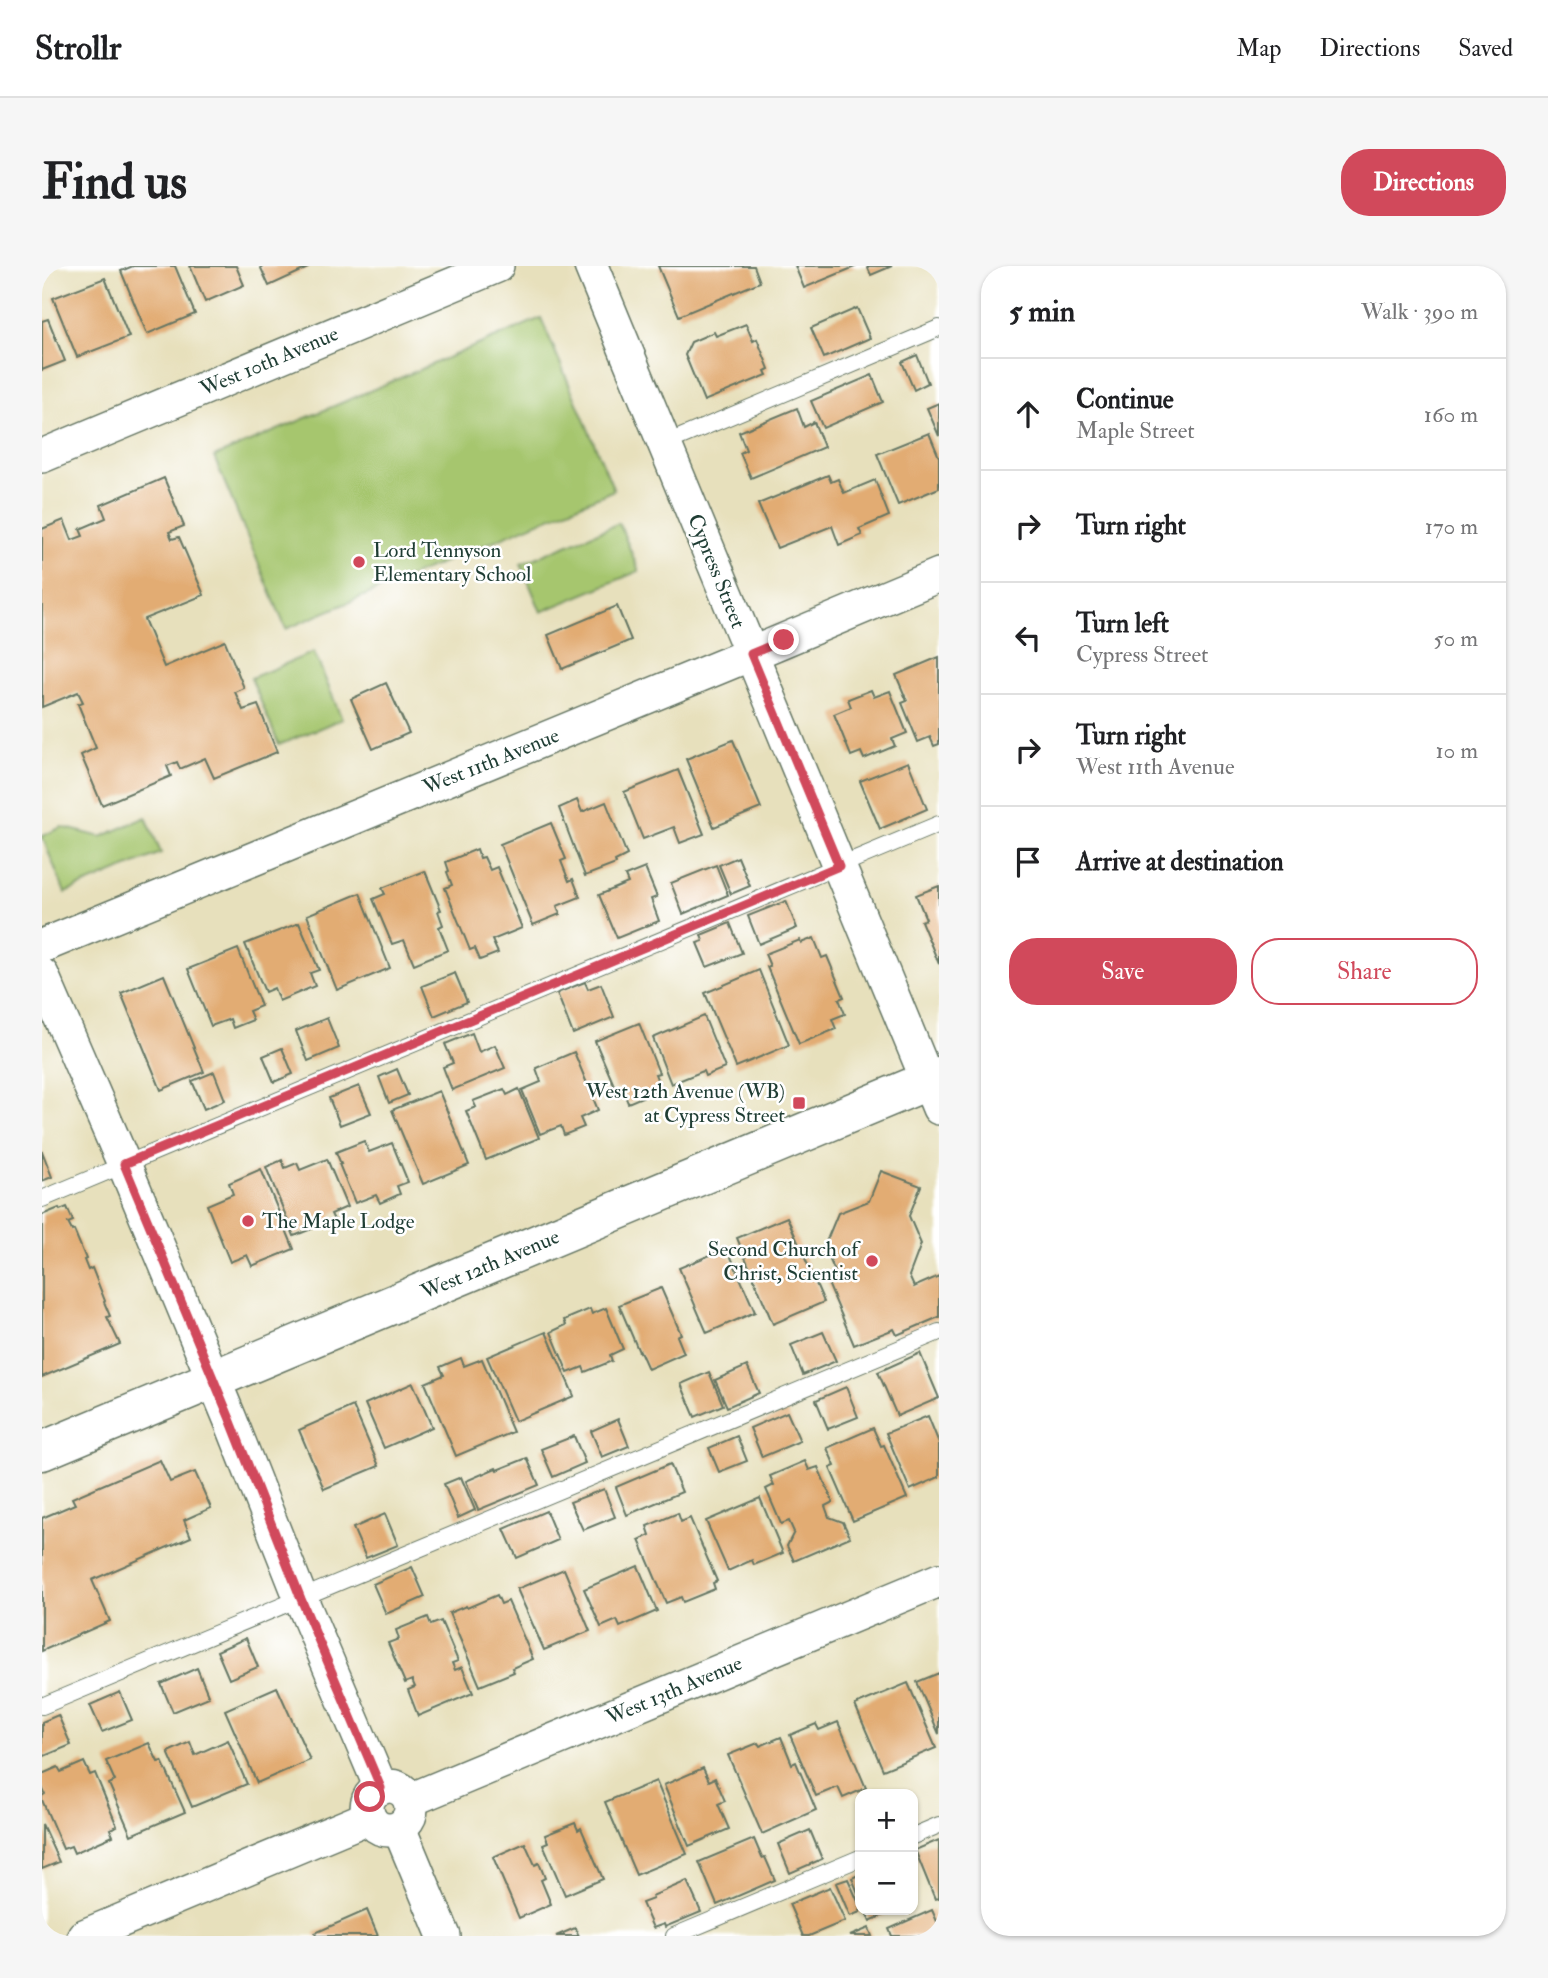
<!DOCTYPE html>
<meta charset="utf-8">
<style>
body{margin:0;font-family:"IM FELL Double Pica",serif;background:#f6f6f6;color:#202124}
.controls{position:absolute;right:21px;bottom:21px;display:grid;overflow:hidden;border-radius:14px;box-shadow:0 2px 5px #0004}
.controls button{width:63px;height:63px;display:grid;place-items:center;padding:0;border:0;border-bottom:2px solid #e0e0e0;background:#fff;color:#202124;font:35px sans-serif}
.stop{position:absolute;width:21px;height:21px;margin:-16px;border:5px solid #d1495b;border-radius:50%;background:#fff}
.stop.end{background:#d1495b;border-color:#fff;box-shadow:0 2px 7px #0008}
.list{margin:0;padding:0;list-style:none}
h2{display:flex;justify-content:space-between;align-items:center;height:91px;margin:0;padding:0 28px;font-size:30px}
h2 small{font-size:23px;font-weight:400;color:#757577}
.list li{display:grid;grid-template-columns:46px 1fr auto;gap:21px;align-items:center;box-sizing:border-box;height:112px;padding:0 28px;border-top:2px solid #e0e0e0}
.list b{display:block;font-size:26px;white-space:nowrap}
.list p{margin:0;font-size:23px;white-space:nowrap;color:#757577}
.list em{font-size:23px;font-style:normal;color:#757577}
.actions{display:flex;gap:14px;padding:21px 28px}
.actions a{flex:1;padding:16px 0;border:2px solid #d1495b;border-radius:28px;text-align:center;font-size:24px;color:#d1495b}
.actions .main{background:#d1495b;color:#fff}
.icon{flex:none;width:38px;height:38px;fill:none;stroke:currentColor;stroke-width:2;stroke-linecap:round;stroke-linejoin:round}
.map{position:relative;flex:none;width:897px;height:1670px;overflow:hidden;border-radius:28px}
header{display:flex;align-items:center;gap:42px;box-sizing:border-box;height:98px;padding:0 35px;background:#fff;border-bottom:2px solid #e0e0e0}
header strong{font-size:33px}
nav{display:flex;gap:38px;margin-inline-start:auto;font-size:24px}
.intro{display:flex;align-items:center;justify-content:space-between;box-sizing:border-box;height:168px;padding:0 42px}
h1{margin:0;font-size:49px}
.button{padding:18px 32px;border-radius:28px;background:#d1495b;color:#fff;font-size:24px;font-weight:700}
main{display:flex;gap:42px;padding:0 42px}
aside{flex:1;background:#fff;border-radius:28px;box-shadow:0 2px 5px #0004}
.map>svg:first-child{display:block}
.green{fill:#a6c66e;stroke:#628251;stroke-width:2}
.building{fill:#e2ac73}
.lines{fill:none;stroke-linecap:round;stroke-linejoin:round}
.service-casing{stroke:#657664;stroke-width:18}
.minor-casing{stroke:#657664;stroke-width:36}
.tertiary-casing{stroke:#657664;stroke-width:41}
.service{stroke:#fff;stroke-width:16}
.minor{stroke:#fff;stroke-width:33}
.tertiary{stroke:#fff;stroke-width:38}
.route{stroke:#d1495b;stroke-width:9}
.poi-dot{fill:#d1495b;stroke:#fff;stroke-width:2.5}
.labels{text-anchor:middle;stroke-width:5;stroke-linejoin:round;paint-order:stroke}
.street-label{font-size:21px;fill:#1f3d34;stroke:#fff}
.poi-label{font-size:21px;fill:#1f3d34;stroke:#fff;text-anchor:start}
</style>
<header>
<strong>Strollr</strong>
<nav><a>Map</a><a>Directions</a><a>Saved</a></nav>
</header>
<div class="intro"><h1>Find us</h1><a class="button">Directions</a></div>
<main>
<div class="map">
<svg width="897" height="1670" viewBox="0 0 897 1670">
<rect width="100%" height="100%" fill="#fff"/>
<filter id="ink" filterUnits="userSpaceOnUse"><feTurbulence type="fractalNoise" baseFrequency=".0143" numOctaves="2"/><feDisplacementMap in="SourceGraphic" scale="14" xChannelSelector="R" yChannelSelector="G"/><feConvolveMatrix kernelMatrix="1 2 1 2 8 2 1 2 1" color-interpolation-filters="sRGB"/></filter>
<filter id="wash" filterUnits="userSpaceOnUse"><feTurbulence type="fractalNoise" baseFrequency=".00686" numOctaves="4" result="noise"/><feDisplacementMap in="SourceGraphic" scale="28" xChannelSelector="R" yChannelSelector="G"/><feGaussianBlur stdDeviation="1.57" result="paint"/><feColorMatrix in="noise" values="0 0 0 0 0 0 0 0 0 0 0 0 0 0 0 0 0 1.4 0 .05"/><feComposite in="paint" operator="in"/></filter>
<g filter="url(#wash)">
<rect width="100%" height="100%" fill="#e7e0bc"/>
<g class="green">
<path d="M 499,52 L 572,224 L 244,363 L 172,191 Z"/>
<path d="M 577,257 L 597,305 L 499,346 L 479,298 Z"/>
<path d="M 272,386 L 300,453 L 237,479 L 209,412 Z"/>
<path d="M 104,551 L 119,587 L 23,627 L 0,570 L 20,561 L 59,571 Z"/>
</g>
<g id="blocks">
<g class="building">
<path d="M 91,0 L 133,0 L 153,48 L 105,68 L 79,5 Z"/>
<path d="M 148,0 L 194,0 L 202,19 L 163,36 Z"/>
<path d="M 218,0 L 265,0 L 266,2 L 227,20 Z"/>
<path d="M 616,0 L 712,0 L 718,16 L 637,50 Z"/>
<path d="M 753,0 L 815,0 L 762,22 Z"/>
<path d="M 825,0 L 850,0 L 829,9 Z"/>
<path d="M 63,12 L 87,71 L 35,91 L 11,32 Z"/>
<path d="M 815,42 L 828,72 L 782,92 L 769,62 Z"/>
<path d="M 6,53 L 23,95 L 0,104 L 0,55 Z"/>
<path d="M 704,58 L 711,75 L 715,73 L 727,103 L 723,105 L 725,109 L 662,135 L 643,89 L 649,76 L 672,66 L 674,70 Z"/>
<path d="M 875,89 L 886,117 L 872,124 L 860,96 Z"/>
<path d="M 830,109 L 841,136 L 781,162 L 769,135 Z"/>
<path d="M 897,137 L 897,170 L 885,142 Z"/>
<path d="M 755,142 L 762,161 L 772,156 L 782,181 L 709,212 L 698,187 L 704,184 L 697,166 Z"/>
<path d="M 887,167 L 897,191 L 897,222 L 856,239 L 835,188 Z"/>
<path d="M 786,209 L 789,216 L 796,213 L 802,227 L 833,214 L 847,250 L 817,263 L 820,269 L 797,279 L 790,260 L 735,282 L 716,238 Z"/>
<path d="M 122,212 L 142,260 L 127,266 L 130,273 L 137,271 L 162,329 L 102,353 L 122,401 L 183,375 L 202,422 L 193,426 L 201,444 L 216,439 L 235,486 L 172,512 L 163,492 L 138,503 L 135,496 L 125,500 L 129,510 L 60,539 L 39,489 L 54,482 L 36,438 L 41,436 L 36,426 L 0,441 L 0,263 L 22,254 L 30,274 L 41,270 L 38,263 L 64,252 L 59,239 Z"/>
<path d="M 575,340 L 589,374 L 520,403 L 506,369 Z"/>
<path d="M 897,391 L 897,478 L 892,480 L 888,471 L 876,476 L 860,437 L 865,435 L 854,409 Z"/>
<path d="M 344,417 L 367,467 L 331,483 L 309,433 Z"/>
<path d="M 829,424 L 832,431 L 848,425 L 865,467 L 850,473 L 853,480 L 822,493 L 819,486 L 809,490 L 792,448 L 809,441 L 806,433 Z"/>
<path d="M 691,474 L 719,542 L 672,561 L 644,493 Z"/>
<path d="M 866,496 L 885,543 L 838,563 L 818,515 Z"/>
<path d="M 636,504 L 662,568 L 638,577 L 632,561 L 601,573 L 582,526 Z"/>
<path d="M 535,534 L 540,546 L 564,536 L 585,589 L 573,595 L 574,598 L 543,610 L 517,542 Z"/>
<path d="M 509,557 L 524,593 L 519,595 L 527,615 L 531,613 L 538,631 L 515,640 L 518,648 L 491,659 L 458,578 Z"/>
<path d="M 435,583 L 438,592 L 442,591 L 448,604 L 455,601 L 480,662 L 450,674 L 456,687 L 438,694 L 433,682 L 428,684 L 403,622 L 410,619 L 405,606 L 407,605 L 404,596 Z"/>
<path d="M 696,591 L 708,620 L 689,628 L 677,599 Z"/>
<path d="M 674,599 L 686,629 L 641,648 L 629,617 Z"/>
<path d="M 603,602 L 615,631 L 609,633 L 617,655 L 575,672 L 557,629 L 586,617 L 583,610 Z"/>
<path d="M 383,605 L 399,644 L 396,645 L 401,659 L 397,661 L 406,684 L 372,698 L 362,674 L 350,678 L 331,633 L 343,628 L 340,622 Z"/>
<path d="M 897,620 L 897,698 L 879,655 L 884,653 L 874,629 Z"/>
<path d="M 318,627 L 348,702 L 295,724 L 265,649 Z"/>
<path d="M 744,635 L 755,662 L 717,678 L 706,650 Z"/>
<path d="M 257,657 L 277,704 L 268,707 L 273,720 L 237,735 L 232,722 L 223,726 L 203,678 Z"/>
<path d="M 688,657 L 700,687 L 665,701 L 655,677 L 661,675 L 659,669 Z"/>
<path d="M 772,672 L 780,692 L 785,690 L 802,731 L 797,733 L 803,748 L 790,753 L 794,763 L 757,778 L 725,701 L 728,700 L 723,688 L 758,674 L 759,677 Z"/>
<path d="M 196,683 L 219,740 L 207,745 L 211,754 L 191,762 L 188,753 L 169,760 L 146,703 Z"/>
<path d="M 717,704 L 747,779 L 694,801 L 663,727 Z"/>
<path d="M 413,707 L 425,736 L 392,750 L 380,720 Z"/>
<path d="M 122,709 L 162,806 L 119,824 L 79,727 Z"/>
<path d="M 543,716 L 546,723 L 559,718 L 572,751 L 531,768 L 515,727 Z"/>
<path d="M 662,750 L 683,802 L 663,810 L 661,805 L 629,818 L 611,772 Z"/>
<path d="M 285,752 L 297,782 L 266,795 L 254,765 Z"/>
<path d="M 597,757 L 617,807 L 613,808 L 619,823 L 586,837 L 580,822 L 574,824 L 553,775 Z"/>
<path d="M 430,767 L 437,786 L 453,779 L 463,802 L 410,824 L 401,801 L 411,797 L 403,778 Z"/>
<path d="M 240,782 L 251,808 L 232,816 L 221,790 Z"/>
<path d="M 532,786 L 556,844 L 538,852 L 542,861 L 522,869 L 519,860 L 498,868 L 480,824 L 499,816 L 494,802 Z"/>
<path d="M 355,803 L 366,829 L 347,837 L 337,811 Z"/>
<path d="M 172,806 L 183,834 L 162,843 L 150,815 Z"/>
<path d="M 317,820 L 329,847 L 298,859 L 287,832 Z"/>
<path d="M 462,823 L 465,829 L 477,823 L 497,872 L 444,894 L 424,845 L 434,841 L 431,835 Z"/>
<path d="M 397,825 L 427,899 L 381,918 L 350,844 Z"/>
<path d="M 322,875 L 327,886 L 350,877 L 366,916 L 355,920 L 358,928 L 338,937 L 334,929 L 313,937 L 297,898 L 299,898 L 294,886 Z"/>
<path d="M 0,885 L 10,911 L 0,915 Z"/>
<path d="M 285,893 L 305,941 L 289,948 L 292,954 L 252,970 L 224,901 L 240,894 L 243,902 L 255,897 L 258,904 Z"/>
<path d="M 219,903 L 252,983 L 210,1000 L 205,989 L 188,996 L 165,939 L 191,928 L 187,917 Z"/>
<path d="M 839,905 L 879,920 L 867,950 L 879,978 L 867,1010 L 872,1021 L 897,1010 L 897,1051 L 855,1069 L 852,1063 L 812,1079 L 785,1015 L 795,1010 L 782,981 L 796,947 L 827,935 Z"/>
<path d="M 25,941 L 31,955 L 26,957 L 30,965 L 32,964 L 44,993 L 42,994 L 46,1004 L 50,1002 L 63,1035 L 62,1036 L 68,1050 L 65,1051 L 78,1078 L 0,1111 L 0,949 L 17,942 L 18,944 Z"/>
<path d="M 745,951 L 782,1036 L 731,1058 L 695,972 Z"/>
<path d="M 685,982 L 713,1046 L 665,1067 L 637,1002 Z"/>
<path d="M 619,1022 L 639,1068 L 635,1070 L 642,1087 L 606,1103 L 598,1085 L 597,1086 L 577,1039 Z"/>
<path d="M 564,1042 L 581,1083 L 568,1089 L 570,1095 L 543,1106 L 541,1101 L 526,1107 L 509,1066 L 524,1059 L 522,1054 L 548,1043 L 550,1048 Z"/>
<path d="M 504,1066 L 532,1130 L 473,1155 L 445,1091 Z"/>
<path d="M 781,1066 L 794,1095 L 761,1109 L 749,1079 Z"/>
<path d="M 878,1087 L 897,1132 L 855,1150 L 836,1106 Z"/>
<path d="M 419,1092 L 422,1100 L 440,1093 L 471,1166 L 414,1190 L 383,1117 L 402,1109 L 398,1101 Z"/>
<path d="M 705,1100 L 717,1127 L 685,1141 L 673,1114 Z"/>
<path d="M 667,1106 L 681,1139 L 653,1151 L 639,1118 Z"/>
<path d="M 371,1117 L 390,1161 L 342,1182 L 323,1138 Z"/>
<path d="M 804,1121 L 816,1151 L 786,1163 L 774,1134 Z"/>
<path d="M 311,1140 L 337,1200 L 282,1223 L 257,1164 Z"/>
<path d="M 745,1146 L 758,1175 L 720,1191 L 708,1162 Z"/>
<path d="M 886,1150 L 897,1177 L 897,1211 L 868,1224 L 844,1167 Z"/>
<path d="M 576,1153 L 587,1180 L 560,1191 L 549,1165 Z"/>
<path d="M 831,1162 L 839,1180 L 842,1179 L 865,1232 L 811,1255 L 788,1202 L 793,1200 L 785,1182 Z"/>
<path d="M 532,1170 L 543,1197 L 511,1211 L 499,1183 Z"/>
<path d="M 695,1170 L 705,1195 L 677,1206 L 667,1182 Z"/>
<path d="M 485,1192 L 497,1219 L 436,1244 L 424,1215 L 454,1202 L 455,1204 Z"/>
<path d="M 118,1194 L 128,1216 L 153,1206 L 169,1242 L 142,1254 L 149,1271 L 50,1314 L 68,1355 L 0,1385 L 0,1252 L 33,1238 L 30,1232 Z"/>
<path d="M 763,1195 L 767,1204 L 776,1201 L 791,1236 L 783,1240 L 787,1251 L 801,1256 L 808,1271 L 752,1295 L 745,1280 L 752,1266 L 747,1255 L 739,1258 L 724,1223 L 732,1219 L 728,1210 Z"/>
<path d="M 628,1198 L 640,1226 L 585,1249 L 574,1221 Z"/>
<path d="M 419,1211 L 433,1244 L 416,1252 L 402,1218 Z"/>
<path d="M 562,1223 L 573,1251 L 541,1264 L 528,1236 Z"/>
<path d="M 718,1232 L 741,1287 L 712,1299 L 710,1294 L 686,1305 L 664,1255 Z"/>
<path d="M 504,1245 L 516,1274 L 475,1292 L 462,1263 Z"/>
<path d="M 636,1247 L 639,1256 L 648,1252 L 675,1315 L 671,1317 L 673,1323 L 641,1336 L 639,1331 L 624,1337 L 597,1274 L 608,1269 L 605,1260 Z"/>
<path d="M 343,1248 L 356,1279 L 324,1292 L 311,1262 Z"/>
<path d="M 596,1300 L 615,1345 L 578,1361 L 575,1354 L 559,1361 L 542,1323 Z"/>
<path d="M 370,1301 L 383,1331 L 344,1348 L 331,1318 Z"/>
<path d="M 522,1303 L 548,1365 L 502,1384 L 475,1323 Z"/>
<path d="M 455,1329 L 459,1338 L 466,1335 L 491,1393 L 470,1402 L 472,1406 L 438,1420 L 407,1347 L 424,1340 L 425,1342 Z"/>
<path d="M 386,1351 L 389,1359 L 399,1355 L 416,1395 L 410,1397 L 413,1404 L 420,1401 L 431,1427 L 376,1450 L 366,1424 L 373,1421 L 370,1414 L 363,1417 L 346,1377 L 357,1373 L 354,1364 Z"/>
<path d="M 204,1372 L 216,1401 L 187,1413 L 175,1385 Z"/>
<path d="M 155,1402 L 167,1431 L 131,1446 L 119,1418 Z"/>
<path d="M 897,1407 L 897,1468 L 875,1416 Z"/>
<path d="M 866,1417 L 894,1482 L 841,1504 L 813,1439 Z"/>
<path d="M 235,1421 L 268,1494 L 215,1517 L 183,1444 Z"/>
<path d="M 78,1426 L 90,1454 L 60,1466 L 48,1439 Z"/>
<path d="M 16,1449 L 29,1479 L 0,1491 L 0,1456 Z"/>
<path d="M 796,1456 L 824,1522 L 801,1532 L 796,1521 L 774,1530 L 748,1469 L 774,1458 L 777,1464 Z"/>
<path d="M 739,1471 L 750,1498 L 754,1496 L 774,1544 L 720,1568 L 686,1489 L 716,1477 L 718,1480 Z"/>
<path d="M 186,1474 L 205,1518 L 150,1541 L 126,1486 L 148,1476 L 153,1489 Z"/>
<path d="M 107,1477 L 116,1496 L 120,1495 L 143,1546 L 89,1569 L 67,1518 L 73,1515 L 64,1495 Z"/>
<path d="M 42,1496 L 48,1509 L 53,1507 L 75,1560 L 68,1563 L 71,1570 L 32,1587 L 29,1580 L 21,1583 L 0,1534 L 0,1530 L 3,1528 L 0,1521 L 0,1508 L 16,1501 L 19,1506 Z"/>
<path d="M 661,1502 L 667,1515 L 673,1512 L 683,1535 L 676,1538 L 687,1563 L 647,1580 L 622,1519 Z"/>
<path d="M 614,1515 L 645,1588 L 594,1609 L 563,1536 Z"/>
<path d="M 533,1557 L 536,1564 L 539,1562 L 561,1613 L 523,1629 L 501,1578 L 506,1576 L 503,1569 Z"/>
<path d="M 0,1558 L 17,1596 L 0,1603 Z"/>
<path d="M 768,1564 L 780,1593 L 748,1607 L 736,1578 Z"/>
<path d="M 712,1573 L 720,1592 L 723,1591 L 733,1614 L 675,1639 L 657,1596 Z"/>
<path d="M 897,1574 L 897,1632 L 893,1633 L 873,1584 Z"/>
<path d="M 483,1577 L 493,1599 L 497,1597 L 503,1612 L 499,1614 L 509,1638 L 477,1652 L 451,1591 Z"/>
<path d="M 818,1608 L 818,1632 L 810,1612 Z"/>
<path d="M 806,1613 L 818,1640 L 818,1646 L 808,1650 L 794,1617 Z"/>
<path d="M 645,1615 L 659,1646 L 623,1661 L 622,1658 L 611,1662 L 600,1637 L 611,1633 L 610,1630 Z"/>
<path d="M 788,1621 L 803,1655 L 767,1670 L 761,1670 L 747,1638 Z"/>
<path d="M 325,1644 L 336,1670 L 274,1670 L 273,1667 Z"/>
<path d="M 823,1644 L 853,1644 L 828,1655 Z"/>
<path d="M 890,1644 L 897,1660 L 897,1670 L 850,1670 L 847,1663 Z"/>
<path d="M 533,1662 L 537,1670 L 514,1670 Z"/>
<path d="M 827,1662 L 830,1670 L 808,1670 Z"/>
</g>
</g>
</g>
<g filter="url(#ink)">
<use href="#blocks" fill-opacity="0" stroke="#657664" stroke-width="2"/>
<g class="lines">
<g class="service-casing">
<g id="service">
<path d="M 622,178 L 897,62"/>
<path d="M 0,933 L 897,558"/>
<path d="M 0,1440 L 897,1066"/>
<path d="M 871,1570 L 897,1559"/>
<path d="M 632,1670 L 818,1592"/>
</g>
</g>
<g class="minor-casing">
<g id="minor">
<path d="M 549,0 L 897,842"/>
<path d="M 0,190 L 455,0"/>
<path d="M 0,680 L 709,388 L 897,309"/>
<path d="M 0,709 L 82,898 L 188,1153 L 259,1333 L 339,1522"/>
<circle cx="347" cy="1542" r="22"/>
<path d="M 368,1534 L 897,1314"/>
<path d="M 357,1562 L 402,1670"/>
<path d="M 42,1670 L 327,1551"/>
</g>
</g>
<g class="tertiary-casing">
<path id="tertiary" d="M 0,1185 L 897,810"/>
</g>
<use href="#service" class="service"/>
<use href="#minor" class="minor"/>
<use href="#tertiary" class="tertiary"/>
</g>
</g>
<g class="lines" filter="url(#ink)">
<path class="route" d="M 328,1531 L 339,1522 L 259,1333 L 188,1153 L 82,898 L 797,600 L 709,388 L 742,374"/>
</g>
<g class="poi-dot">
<circle cx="317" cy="296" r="7"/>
<rect x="750" y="830" width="14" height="14" rx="3.5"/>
<circle cx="206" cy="955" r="7"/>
<circle cx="830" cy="995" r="7"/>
</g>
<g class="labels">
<g class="street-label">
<text transform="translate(227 95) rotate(-23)" y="7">West 10th Avenue</text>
<text transform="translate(675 305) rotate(68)" y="7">Cypress Street</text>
<text transform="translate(449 495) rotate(-22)" y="7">West 11th Avenue</text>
<text transform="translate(448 998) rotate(-23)" y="7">West 12th Avenue</text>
<text transform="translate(632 1424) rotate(-23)" y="7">West 13th Avenue</text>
</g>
<g class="poi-label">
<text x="331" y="291">Lord Tennyson<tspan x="331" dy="24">Elementary School</tspan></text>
<text x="743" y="832" text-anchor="end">West 12th Avenue (WB)<tspan x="743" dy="24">at Cypress Street</tspan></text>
<text x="220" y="962">The Maple Lodge</text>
<text x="816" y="990" text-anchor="end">Second Church of<tspan x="816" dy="24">Christ, Scientist</tspan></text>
</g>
</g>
</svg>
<div class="controls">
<button>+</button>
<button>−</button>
</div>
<div class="stop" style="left:328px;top:1531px"></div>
<div class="stop end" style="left:742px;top:374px"></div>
</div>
<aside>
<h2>5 min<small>Walk · 390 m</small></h2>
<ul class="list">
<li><svg class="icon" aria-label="ahead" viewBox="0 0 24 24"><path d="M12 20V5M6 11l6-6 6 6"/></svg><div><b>Continue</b><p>Maple Street</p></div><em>160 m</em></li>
<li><svg class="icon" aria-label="right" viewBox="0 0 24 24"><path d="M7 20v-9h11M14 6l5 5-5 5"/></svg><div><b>Turn right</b></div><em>170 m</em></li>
<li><svg class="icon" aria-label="left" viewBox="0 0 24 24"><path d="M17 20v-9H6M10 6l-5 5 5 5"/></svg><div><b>Turn left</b><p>Cypress Street</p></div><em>50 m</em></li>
<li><svg class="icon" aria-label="right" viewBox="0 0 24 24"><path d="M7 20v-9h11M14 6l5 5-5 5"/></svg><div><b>Turn right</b><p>West 11th Avenue</p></div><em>10 m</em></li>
<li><svg class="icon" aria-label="arrive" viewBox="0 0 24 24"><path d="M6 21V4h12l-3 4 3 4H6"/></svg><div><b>Arrive at destination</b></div></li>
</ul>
<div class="actions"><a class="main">Save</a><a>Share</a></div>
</aside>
</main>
